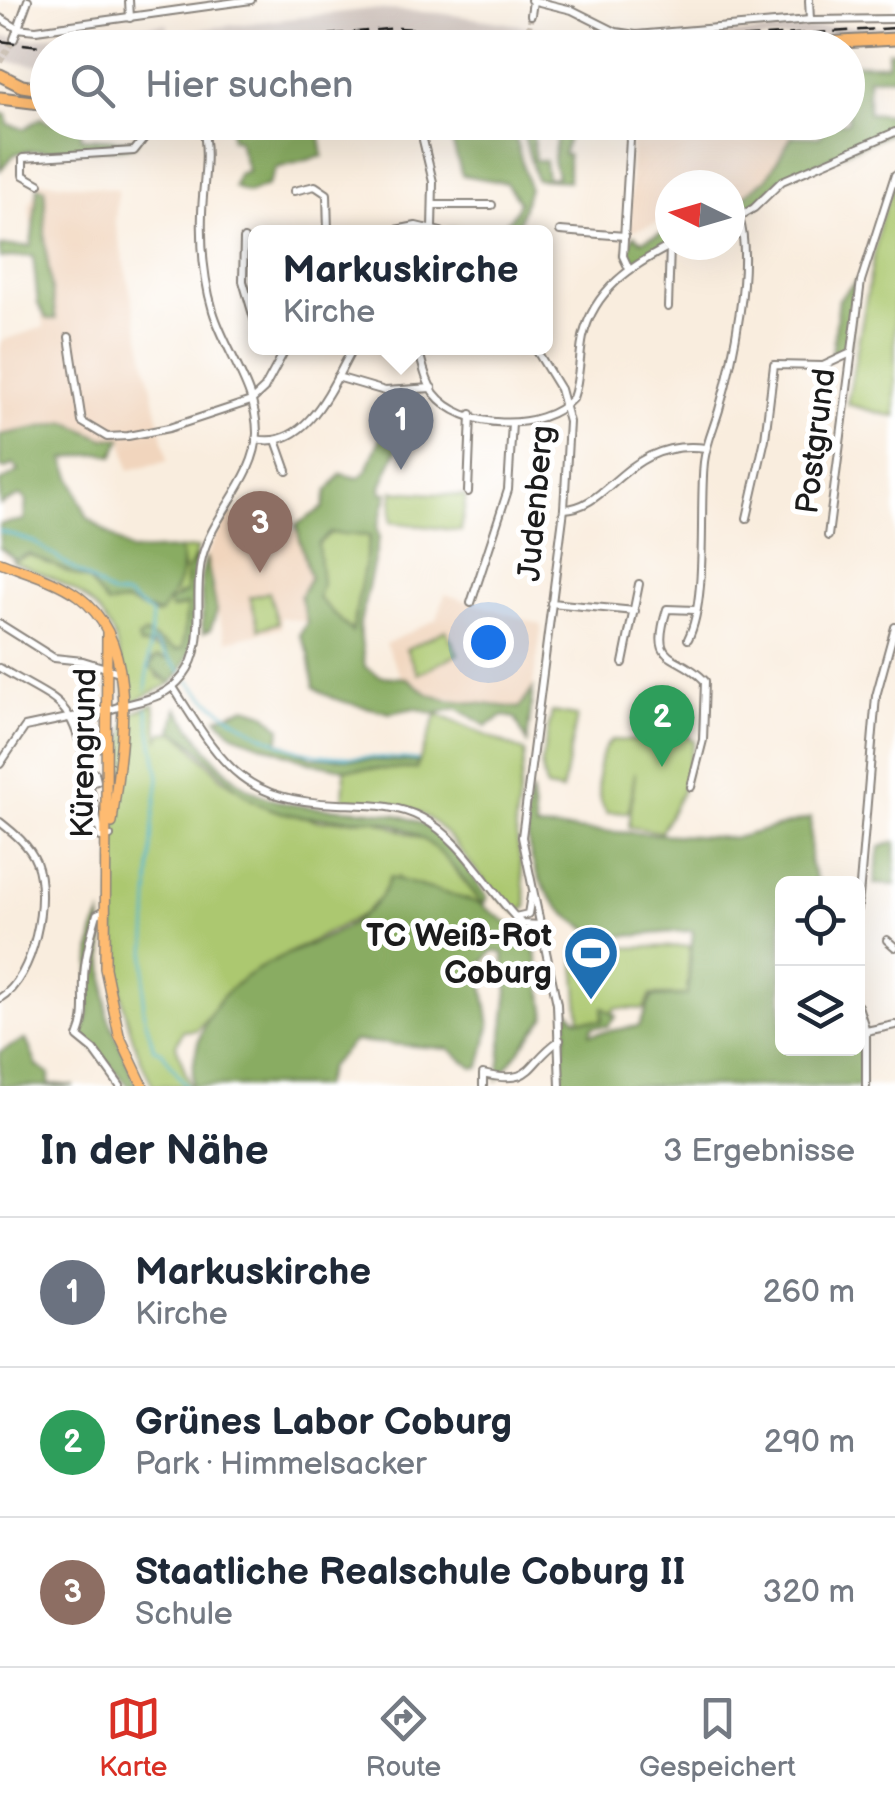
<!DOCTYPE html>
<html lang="de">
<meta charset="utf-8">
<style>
body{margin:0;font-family:"Balsamiq Sans",sans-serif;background:#f6f6f7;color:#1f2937}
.controls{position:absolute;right:30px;bottom:30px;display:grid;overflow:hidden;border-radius:15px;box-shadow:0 10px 40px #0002}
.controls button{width:90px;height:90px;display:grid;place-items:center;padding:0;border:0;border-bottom:2px solid #e0e1e3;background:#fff;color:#1f2937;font:50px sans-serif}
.compass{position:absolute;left:655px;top:170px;width:90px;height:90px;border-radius:50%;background:#fff;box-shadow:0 10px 40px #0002;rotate:275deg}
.you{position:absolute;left:488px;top:642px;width:35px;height:35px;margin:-25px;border:8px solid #fff;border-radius:50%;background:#1a73e8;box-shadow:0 0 0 15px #1a73e833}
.badge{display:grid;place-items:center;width:65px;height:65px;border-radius:50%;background:#d93025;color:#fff;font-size:32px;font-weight:700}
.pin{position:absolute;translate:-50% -82px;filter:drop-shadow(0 2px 5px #0008)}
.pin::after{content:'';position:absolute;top:52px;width:35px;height:30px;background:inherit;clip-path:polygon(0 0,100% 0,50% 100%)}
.popup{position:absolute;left:248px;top:225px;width:305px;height:130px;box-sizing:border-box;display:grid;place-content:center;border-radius:15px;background:#fff;filter:drop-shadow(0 2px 8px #0005);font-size:32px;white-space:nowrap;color:#747a83}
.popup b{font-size:38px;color:#1f2937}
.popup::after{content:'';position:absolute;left:50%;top:100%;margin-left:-20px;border:20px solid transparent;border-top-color:#fff}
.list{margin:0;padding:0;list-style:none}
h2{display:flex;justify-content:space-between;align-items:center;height:130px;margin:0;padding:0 40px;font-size:42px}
h2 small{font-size:32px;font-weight:400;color:#747a83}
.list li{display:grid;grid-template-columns:65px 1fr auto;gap:30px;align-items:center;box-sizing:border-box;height:150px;padding:0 40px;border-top:2px solid #e0e1e3}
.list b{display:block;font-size:38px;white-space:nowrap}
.list p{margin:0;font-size:32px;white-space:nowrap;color:#747a83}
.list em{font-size:32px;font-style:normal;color:#747a83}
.icon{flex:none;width:55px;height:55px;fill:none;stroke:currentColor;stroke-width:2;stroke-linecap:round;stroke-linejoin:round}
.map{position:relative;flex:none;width:895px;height:1086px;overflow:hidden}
.search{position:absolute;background:#fff;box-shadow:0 10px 40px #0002;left:30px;right:30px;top:30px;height:110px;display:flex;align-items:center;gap:25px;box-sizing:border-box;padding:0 35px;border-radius:55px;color:#747a83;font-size:38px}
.sheet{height:580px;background:#fff}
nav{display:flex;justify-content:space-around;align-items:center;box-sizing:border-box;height:140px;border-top:2px solid #e0e1e3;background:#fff;font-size:28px;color:#747a83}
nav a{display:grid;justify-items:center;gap:5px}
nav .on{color:#d93025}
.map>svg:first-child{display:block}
.built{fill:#f1d5bd}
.industrial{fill:#cec1ba}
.green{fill:#acc86f;stroke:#647246;stroke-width:2.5}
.forest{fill:#89ac62;stroke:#52643f;stroke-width:2.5;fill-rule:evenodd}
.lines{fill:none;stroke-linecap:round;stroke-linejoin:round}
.stream{stroke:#4cb4cb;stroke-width:2.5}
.minor-tunnel{stroke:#cdc3b7;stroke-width:6;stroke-dasharray:6 3;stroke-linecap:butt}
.minor-casing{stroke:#8a847d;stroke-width:10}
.major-casing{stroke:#8a847d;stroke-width:12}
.highway-casing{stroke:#8a847d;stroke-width:15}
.minor{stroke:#fff;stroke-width:6}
.major{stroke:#febb71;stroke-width:9}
.highway{stroke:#febb71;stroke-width:11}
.rail{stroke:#1c1c1c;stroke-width:2.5;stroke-dasharray:15 8;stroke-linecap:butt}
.labels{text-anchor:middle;stroke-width:10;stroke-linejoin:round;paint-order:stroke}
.street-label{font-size:32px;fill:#1c1c1c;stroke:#fff}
.poi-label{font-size:32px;font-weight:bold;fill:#1c1c1c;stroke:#fff;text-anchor:end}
</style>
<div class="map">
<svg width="895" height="1086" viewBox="0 0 895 1086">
<rect width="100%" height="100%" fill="#fff"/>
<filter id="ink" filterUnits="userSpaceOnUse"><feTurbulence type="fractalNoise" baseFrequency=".01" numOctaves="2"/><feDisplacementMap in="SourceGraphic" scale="20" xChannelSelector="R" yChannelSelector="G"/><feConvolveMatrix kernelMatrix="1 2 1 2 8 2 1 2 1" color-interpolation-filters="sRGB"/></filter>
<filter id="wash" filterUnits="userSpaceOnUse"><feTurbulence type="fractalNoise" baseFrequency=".0048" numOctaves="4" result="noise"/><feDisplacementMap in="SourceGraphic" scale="40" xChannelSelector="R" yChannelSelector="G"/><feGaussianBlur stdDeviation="2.25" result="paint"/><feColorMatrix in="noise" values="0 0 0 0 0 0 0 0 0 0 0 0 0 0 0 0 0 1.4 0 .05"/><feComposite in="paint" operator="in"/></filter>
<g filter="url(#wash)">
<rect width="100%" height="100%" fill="#f9edde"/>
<g class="built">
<path d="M 632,123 L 791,123 L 792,136 L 767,178 L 730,204 L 730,185 L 670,185 L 670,220 L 630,231 Z"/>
<path d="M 40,181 L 118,189 L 115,222 L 168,461 L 129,470 L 122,439 L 104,439 L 67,422 L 0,435 L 0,341 L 44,327 L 29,206 Z"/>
<path d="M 227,513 L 296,531 L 310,578 L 300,596 L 307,622 L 281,617 L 281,628 L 227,641 L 212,598 L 214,586 L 206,557 Z"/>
<path d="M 445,594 L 542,625 L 529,713 L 408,690 L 385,644 L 437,619 Z"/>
</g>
<path class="industrial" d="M 370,9 L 440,13 L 603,38 L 696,37 L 838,26 L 895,26 L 895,31 L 656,46 L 417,40 L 364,48 L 48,48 L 47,66 L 0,61 L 0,36 L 36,39 L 74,31 L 167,24 L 169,33 Z"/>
<g class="green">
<path d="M 895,181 L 895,417 L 847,404 L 880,222 Z"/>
<path d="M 393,491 L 466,496 L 461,531 L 391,522 Z"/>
<path d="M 329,533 L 370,536 L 352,632 L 318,598 L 318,544 Z"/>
<path d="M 198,548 L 186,577 L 186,593 L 177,595 L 175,609 L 187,605 L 183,648 L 176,650 L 145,634 L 147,646 L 165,651 L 167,659 L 151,660 L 158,677 L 172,683 L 133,702 L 126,699 C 119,611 91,592 13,562 L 10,553 L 16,560 L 30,555 L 89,581 L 109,604 L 128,602 L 157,615 L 184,570 L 179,549 Z"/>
<path d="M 269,592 L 278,623 L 259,629 L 250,597 Z"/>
<path d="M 446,630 L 458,654 L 418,674 L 406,649 Z"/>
<path d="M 154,704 L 159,739 L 163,733 L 177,732 L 224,780 L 260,804 L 319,821 L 373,819 L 434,844 L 484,906 L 401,883 L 398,877 L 365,913 L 260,968 L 227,993 L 197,1030 L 183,1031 L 176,1045 L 190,1086 L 153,1086 C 93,971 115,840 127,715 Z"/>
<path d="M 552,712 L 577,716 L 562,791 L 546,788 L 541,764 Z"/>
<path d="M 437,714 L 525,752 L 515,825 L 527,907 L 517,913 C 447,856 455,795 343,801 L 345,769 L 416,769 Z"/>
<path d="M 669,723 L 694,741 L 682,792 L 661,832 L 629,827 L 635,772 L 629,812 L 607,813 C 594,796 595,753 612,740 L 655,741 Z"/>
<path d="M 690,946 L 687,995 L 651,995 L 644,1009 L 615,1008 L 610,1020 L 580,1024 L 574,949 Z"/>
</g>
<g class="forest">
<path d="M 888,51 L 895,51 L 895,77 L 868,78 L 868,113 L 890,115 L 895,110 L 895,131 L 779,180 L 754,207 L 744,210 L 745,195 L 767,178 L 792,136 L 820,137 L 826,123 L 848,122 L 848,64 L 887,64 Z"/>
<path d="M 0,113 L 7,115 L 8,124 L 24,129 L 41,118 L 48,122 L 81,123 L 81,138 L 131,141 L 144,129 L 135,145 L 127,148 L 28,151 L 15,154 L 0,170 Z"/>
<path d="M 231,123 L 324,123 L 320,137 L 323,156 L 276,168 L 268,185 L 248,193 L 234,187 L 238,174 L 248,171 L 238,140 L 231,139 Z"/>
<path d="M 438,123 L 511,123 L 529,188 L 516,231 L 448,229 C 479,227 508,239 519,201 L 506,183 L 462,175 L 447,125 Z"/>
<path d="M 520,123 L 532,123 L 535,160 L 545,161 L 547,178 L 557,177 L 553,160 L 557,134 L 545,127 L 547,123 L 573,123 L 563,154 L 568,155 L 568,181 L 536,179 Z"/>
<path d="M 38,186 L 45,189 L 45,243 L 56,319 L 47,319 L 38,304 L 33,256 L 0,258 L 0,246 L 31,246 Z"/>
<path d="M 670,230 L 670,243 L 634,261 L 626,252 L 634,235 L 641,241 Z"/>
<path d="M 855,282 L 850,347 L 832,354 L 839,299 Z"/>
<path d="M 380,412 L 404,419 L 406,428 L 381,487 L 382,493 L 388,493 L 377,528 L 379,538 L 359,627 L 365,667 L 380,676 L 407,678 L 428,694 L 448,700 L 519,708 L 533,689 L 527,743 L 515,718 L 504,716 L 486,726 L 457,708 L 434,714 L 415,708 L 390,713 C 364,705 338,705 314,687 L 309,654 L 300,635 L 307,622 L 300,596 L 310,578 L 296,525 L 323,508 L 327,491 L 341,474 L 358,478 L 366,472 L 385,427 L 373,422 L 374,413 ZM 330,533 L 370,536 L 352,632 L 318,598 L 322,584 L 318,544 Z"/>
<path d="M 67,422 L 104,439 L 122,438 L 113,456 L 100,453 L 64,459 L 87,517 L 131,551 L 179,549 C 189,571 173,596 160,614 L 128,602 L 107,605 L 89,581 L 28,554 L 16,560 L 0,548 L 0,524 L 24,520 L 26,501 L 21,495 L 0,505 L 0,482 L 19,471 L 13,464 L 6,469 L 0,467 L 0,435 Z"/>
<path d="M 198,556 C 186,601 207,645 172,683 L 149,667 L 157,657 L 167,659 L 165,651 L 157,645 L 140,645 L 138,638 L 145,634 L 176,650 L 183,648 L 187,605 L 171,609 L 169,602 L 186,593 L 187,571 Z"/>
<path d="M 206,557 L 217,611 L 210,630 L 203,633 L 201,578 Z"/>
<path d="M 246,707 L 265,713 L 281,728 L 278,742 L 311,757 L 418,762 L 416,769 L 345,769 L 309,762 L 233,734 L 217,718 Z"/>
<path d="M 177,708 C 198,736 218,769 248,788 C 309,827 392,788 445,841 C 461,857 474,879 487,897 L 483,906 L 534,940 L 546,1016 L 498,1079 L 508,991 L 503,953 L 493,951 L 480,966 L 490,1026 L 480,1067 L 473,1068 L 449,1049 L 354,1041 L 329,1067 L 323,1086 L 192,1086 C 195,929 358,970 390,877 L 482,904 C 454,865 422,823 368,819 C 330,816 298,822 261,805 C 227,789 202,742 172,731 Z"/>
<path d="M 531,790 L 536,828 L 735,838 L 811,818 L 810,863 L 818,883 L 782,884 L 782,1048 L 858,1048 L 858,997 L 862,1086 L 560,1086 L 568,1010 L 576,1019 L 602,1021 L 603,1007 L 616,1016 L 608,1026 L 592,1027 L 590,1034 L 639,1026 L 652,997 L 687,995 L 693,931 C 666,930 636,939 609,935 C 546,924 514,847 531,790 Z"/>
<path d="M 895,842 L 895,885 L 874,884 L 880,847 Z"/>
<path d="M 101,915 L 107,1014 L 137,1086 L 129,1086 L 81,1034 C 98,1006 82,950 101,915 Z"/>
<path d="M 26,1039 L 37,1066 L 49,1074 L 49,1084 L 74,1086 L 0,1086 L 0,1052 Z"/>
</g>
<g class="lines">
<g class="stream">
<path d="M 0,531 L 34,542 L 112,595 L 127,596 L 152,614 L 146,691"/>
<path d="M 154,642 L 181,672"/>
<path d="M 189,681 C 218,714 279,751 324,755 C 355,759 386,756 417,760"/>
<path d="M 147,709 L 159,778 L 153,823 L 143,1011 L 154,1049 L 162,1052 L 186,1086"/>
</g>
</g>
</g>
<g filter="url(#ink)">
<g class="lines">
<g class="minor-tunnel">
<path d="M 526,48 L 531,15"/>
<path d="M 0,62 L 14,39"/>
</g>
<g class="minor-casing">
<g id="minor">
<path d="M 129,0 L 130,18"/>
<path d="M 531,0 L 572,10 L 616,32 L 636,35 L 810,20 L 895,19"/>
<path d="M 809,0 L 810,20"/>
<path d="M 531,15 L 533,1"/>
<path d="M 0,18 L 17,28 L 36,30 L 251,0"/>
<path d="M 14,39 L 28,0"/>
<path d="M 423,140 L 433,182 L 432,229"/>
<path d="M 39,184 L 23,175 L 23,158 L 134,151 L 157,122"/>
<path d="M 294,191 L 315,186 L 327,194 L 328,232"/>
<path d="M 433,205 L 492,205"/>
<path d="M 730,222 L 754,208 L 782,181 L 895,132"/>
<path d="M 560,231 L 625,236"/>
<path d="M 385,232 L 416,226 L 441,232"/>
<path d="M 244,239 L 243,281 L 256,325"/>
<path d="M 629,269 L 623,256 L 631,122"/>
<path d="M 668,307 L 670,246"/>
<path d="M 69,337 L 82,422 L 107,437 L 128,436 L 169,428 L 251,401 L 264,389 L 286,348"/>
<path d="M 418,348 C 422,362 425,380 434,393 C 462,430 542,433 573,398 C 580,379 579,357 583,337 C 594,290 632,265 672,245"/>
<path d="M 535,348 L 560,389 L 569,422 L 564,509 L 522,837 L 557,1004 L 560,1086"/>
<path d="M 337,377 L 385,391 L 432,388"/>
<path d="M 256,439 C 308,451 333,383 353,348"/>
<path d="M 276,440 L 287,471"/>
<path d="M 468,492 L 471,414"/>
<path d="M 564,509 C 611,508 626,438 706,448"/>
<path d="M 747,518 L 765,439 L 774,365 L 823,366 L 851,353"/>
<path d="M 828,536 L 861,281 L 895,175"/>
<path d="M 471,603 L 508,490 L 512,423"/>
<path d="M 551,603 L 635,611"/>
<path d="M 0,624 L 54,658 L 83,661 L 119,672"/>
<path d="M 688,639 C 708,600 699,508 704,462 C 706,444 714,427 719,410 C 732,364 754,264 739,218"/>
<path d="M 623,663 L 639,584"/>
<path d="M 0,668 C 62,705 70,696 87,771 L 95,773"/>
<path d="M 173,687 C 221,762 239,801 338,804 C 367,805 396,804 422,818 C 463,839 489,892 522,924 L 541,925"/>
<path d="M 109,710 C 137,700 164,701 183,676 C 209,643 192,596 202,557 C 213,514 256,478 257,433 C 257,389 225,351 213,311 C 204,281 201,244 202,213 C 203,180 210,156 202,122"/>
<path d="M 0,764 L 25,727 L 106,710"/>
<path d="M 87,771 L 91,783 L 97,781 L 95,773"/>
<path d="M 89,782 L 101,837 L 110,836"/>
<path d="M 691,787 L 703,740 L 705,681 C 676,650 649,668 667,609 L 695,610"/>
<path d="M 0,822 C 14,833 29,845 36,862 C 50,898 34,978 0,998"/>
<path d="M 858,909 L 876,696 L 895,627"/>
<path d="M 104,911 L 97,914 C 91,934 84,960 84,980 C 83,1002 87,1017 78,1037 L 94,1050 L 120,1086"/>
<path d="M 515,917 L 528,914 L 531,896"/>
<path d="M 887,940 L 895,947"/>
<path d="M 858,1006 L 866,1031 L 866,1086"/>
<path d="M 866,1031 L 895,1025"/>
<path d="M 483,1086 L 483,1074 C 535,1086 525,1064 560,1040"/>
</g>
</g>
<g class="major-casing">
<g id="major">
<path d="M 0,562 C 26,572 56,580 78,596 C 145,645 119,754 112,823"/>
<path d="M 107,632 L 105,968 L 119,1035 L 143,1086"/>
</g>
</g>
<g class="highway-casing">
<g id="highway">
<path d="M 385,48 L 417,43 L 489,48"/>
<path d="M 731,48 L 895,39"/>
<path d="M 0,75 L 22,86 L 48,90"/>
<path d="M 0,98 L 48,104"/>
</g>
</g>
<use href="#minor" class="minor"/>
<use href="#major" class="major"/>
<use href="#highway" class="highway"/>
<g class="rail">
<path d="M 0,41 L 55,48"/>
<path d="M 87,48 L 207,36"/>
<path d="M 192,48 L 399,28 L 653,43 L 895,28"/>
</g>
</g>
</g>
<defs>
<g id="stadium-pin" transform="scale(2.875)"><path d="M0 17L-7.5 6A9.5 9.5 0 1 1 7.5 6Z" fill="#1f6fb2" stroke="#fff"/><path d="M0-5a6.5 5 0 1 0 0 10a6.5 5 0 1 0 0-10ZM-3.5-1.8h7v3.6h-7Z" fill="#fff"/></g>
</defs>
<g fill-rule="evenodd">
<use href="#stadium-pin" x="591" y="953"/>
</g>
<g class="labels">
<g class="street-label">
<text transform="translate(815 441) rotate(-83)" y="11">Postgrund</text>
<text transform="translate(535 503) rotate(-85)" y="11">Judenberg</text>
<text transform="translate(83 753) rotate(-89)" y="11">Kürengrund</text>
</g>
<g class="poi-label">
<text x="552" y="946">TC Weiß-Rot<tspan x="552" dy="37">Coburg</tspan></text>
</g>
</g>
</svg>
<div class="controls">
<button><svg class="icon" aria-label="locate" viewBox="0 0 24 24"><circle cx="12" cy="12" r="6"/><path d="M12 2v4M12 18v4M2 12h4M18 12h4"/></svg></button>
<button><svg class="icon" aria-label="layers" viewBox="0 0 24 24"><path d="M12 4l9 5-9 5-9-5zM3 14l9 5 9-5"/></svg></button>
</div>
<svg class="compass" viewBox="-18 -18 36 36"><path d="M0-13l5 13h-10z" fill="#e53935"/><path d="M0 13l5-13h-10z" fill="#747a83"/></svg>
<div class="you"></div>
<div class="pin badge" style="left:401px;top:470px;background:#6b7280">1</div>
<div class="popup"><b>Markuskirche</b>Kirche</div>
<div class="pin badge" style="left:662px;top:767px;background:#2e9e5b">2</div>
<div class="pin badge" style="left:260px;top:573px;background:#8d6e63">3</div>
<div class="search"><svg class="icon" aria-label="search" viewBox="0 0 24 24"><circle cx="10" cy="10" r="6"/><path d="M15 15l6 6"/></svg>Hier suchen</div>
</div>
<section class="sheet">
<h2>In der Nähe<small>3 Ergebnisse</small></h2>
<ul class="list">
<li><span class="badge" style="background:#6b7280">1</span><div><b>Markuskirche</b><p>Kirche</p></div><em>260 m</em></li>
<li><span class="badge" style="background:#2e9e5b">2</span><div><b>Grünes Labor Coburg</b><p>Park · Himmelsacker</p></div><em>290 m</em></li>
<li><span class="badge" style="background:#8d6e63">3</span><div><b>Staatliche Realschule Coburg II</b><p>Schule</p></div><em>320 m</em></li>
</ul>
</section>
<nav>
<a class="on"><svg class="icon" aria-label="map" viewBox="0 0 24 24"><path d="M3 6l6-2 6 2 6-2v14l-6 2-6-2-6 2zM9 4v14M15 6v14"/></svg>Karte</a>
<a><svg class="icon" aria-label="directions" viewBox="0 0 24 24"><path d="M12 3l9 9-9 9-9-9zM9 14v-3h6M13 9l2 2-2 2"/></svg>Route</a>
<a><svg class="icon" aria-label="saved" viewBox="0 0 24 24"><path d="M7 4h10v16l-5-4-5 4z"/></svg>Gespeichert</a>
</nav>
